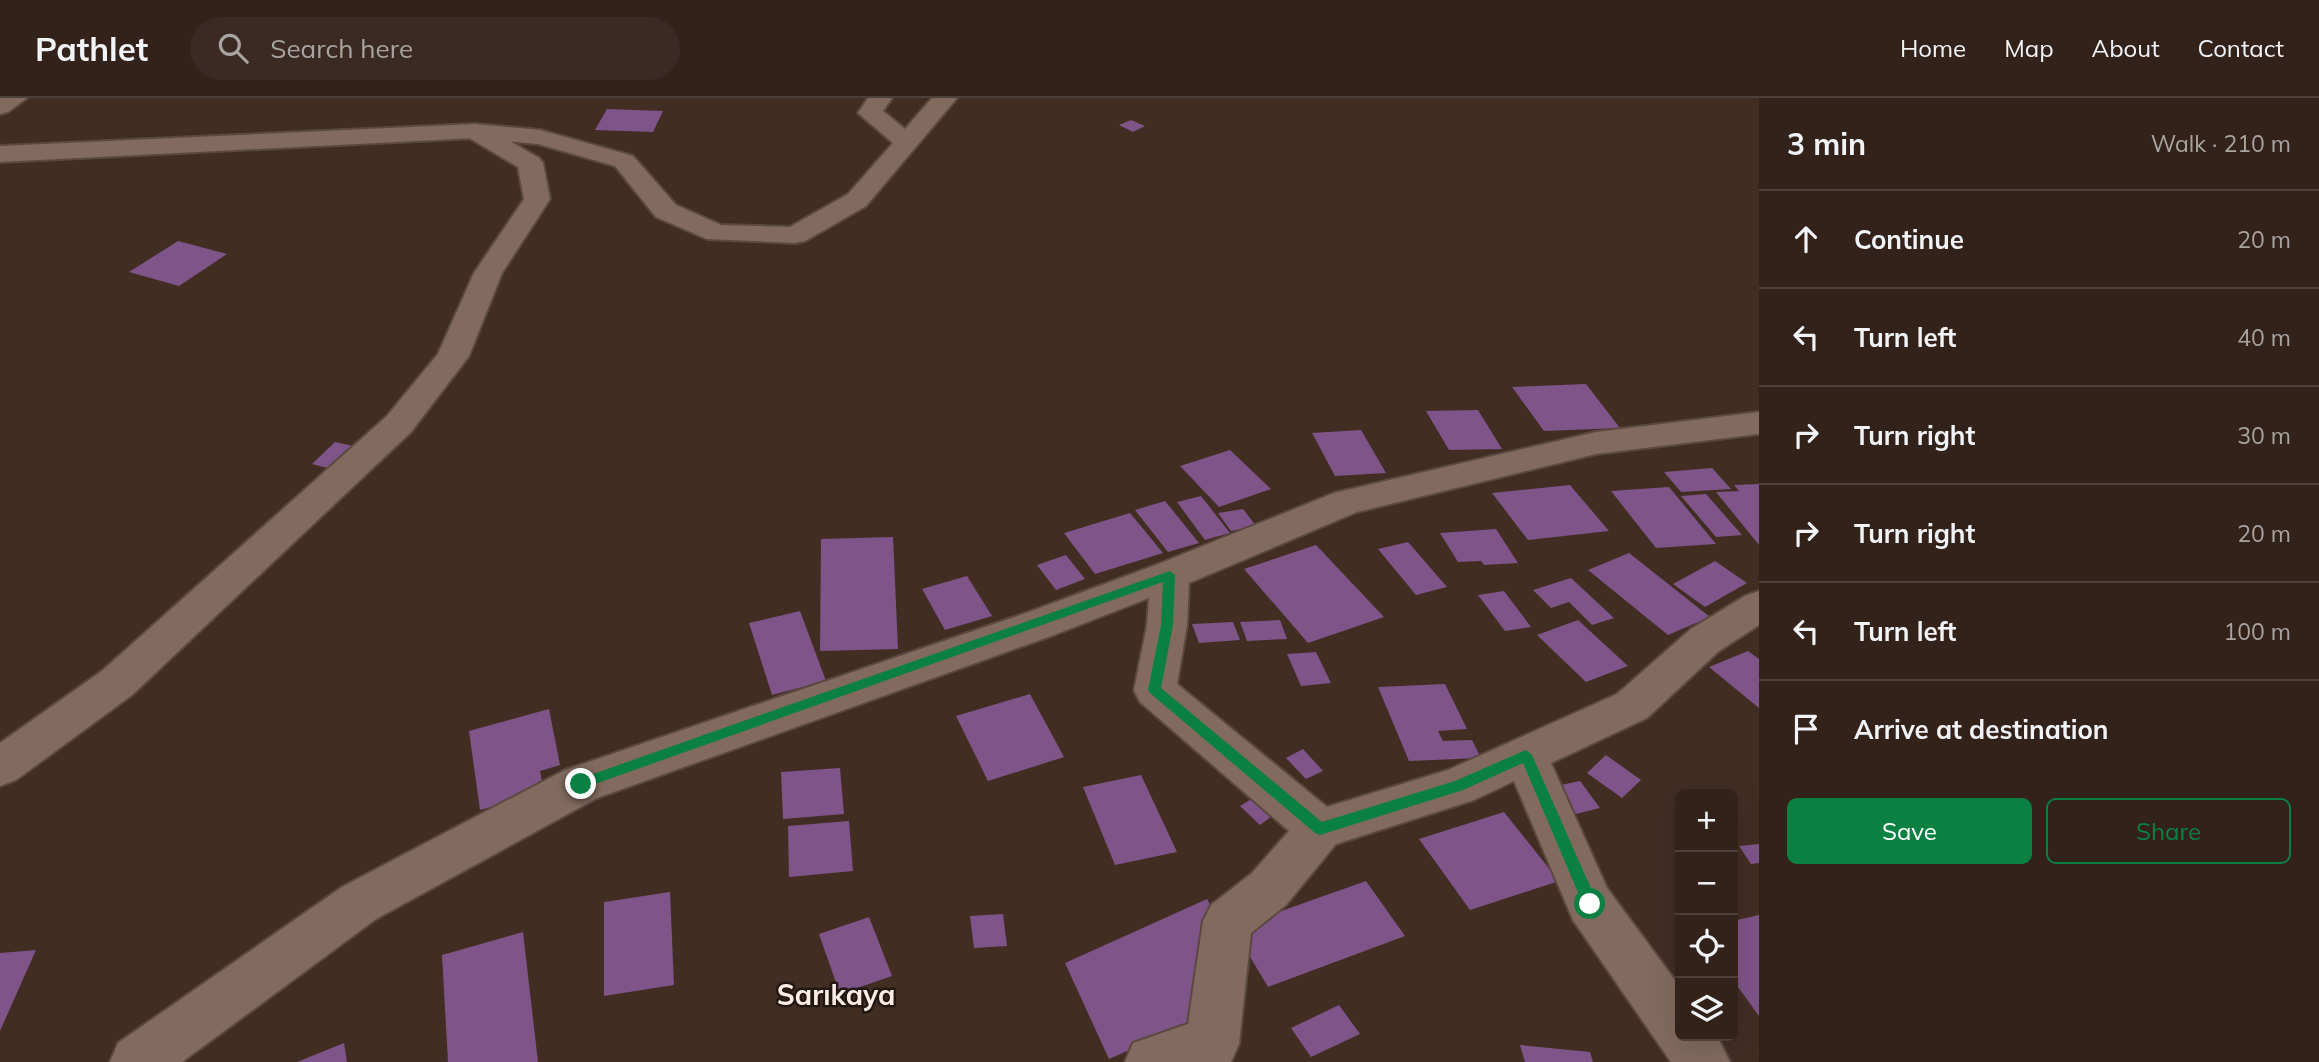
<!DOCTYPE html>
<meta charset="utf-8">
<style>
body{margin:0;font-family:Mulish,sans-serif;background:#3a2a23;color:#f1f3f6}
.controls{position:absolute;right:21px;bottom:21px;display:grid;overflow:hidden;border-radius:10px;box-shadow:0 7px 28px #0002}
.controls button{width:63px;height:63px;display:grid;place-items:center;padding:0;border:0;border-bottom:2px solid #4d3f39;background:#32221a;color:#f1f3f6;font:35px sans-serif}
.stop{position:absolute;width:21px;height:21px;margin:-16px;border:5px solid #0b8043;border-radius:50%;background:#fff}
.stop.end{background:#0b8043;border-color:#fff;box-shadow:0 2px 7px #0008}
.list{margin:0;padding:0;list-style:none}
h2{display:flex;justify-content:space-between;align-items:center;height:91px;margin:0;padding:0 28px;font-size:30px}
h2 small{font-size:23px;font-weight:400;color:#a8a4a2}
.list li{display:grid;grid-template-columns:46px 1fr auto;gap:21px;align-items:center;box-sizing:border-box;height:98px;padding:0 28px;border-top:2px solid #4d3f39}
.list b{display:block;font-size:26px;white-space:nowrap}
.list em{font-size:23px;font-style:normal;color:#a8a4a2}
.actions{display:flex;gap:14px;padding:21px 28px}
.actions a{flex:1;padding:16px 0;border:2px solid #0b8043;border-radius:10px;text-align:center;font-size:24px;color:#0b8043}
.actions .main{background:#0b8043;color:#fff}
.icon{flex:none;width:38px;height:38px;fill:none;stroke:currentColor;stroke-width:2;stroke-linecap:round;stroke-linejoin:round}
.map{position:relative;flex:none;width:1759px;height:964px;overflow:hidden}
header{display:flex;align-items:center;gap:42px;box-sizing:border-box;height:98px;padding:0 35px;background:#32221a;border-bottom:2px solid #4d3f39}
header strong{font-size:33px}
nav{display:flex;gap:38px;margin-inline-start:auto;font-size:24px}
.search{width:490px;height:63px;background:#3a2a23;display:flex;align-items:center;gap:18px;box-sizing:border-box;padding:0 24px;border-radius:38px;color:#a8a4a2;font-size:26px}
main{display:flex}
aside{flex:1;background:#32221a}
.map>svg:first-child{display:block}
.building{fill:#7e5489}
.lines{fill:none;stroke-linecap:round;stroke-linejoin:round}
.minor-casing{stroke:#5b4940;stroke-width:4}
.tertiary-casing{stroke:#5b4940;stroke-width:4}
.minor{fill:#826a5e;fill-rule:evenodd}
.tertiary{fill:#826a5e;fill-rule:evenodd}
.route{fill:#0b8043}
.labels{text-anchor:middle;stroke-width:5;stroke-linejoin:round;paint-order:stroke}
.near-quarter-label{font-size:28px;font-weight:bold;fill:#fceee7;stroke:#221813}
</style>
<header>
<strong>Pathlet</strong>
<div class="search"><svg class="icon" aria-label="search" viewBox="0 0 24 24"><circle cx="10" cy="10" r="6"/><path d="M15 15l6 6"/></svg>Search here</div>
<nav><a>Home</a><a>Map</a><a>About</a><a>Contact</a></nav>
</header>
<main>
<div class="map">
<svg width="1759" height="964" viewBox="0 0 1759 964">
<rect width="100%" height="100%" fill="#422d23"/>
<g class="building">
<path d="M 607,11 L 663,13 L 653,34 L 595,32 Z"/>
<path d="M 1131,22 L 1145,28 L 1133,34 L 1119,27 Z"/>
<path d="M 178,143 L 227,156 L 179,188 L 129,174 Z"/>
<path d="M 1586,286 L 1620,330 L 1544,333 L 1512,289 Z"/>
<path d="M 1478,312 L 1502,351 L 1449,352 L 1426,313 Z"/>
<path d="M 1361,332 L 1386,375 L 1335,378 L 1312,335 Z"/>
<path d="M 335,344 L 362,350 L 339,373 L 312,366 Z"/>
<path d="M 1230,352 L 1271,391 L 1219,409 L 1180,368 Z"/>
<path d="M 1712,370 L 1731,391 L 1681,394 L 1664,374 Z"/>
<path d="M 1759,386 L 1759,447 L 1716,394 L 1739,393 L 1734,387 Z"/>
<path d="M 1570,387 L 1609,433 L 1528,442 L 1492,395 Z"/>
<path d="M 1669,389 L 1716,446 L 1656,450 L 1611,393 Z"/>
<path d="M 1706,396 L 1742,437 L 1716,439 L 1681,398 Z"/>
<path d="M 1201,398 L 1230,435 L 1205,442 L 1177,404 Z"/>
<path d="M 1165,403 L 1199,445 L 1168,454 L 1135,412 Z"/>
<path d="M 1243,411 L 1256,428 L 1231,433 L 1218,415 Z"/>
<path d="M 1130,415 L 1163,455 L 1095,476 L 1064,435 Z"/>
<path d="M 1496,431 L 1518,465 L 1484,467 L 1481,463 L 1458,464 L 1440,435 Z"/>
<path d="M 893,439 L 898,551 L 820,553 L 821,441 Z"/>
<path d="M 1408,444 L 1447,489 L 1416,497 L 1378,451 Z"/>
<path d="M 1316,447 L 1384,519 L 1308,545 L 1244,471 Z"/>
<path d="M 1629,455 L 1710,519 L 1668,537 L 1588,472 Z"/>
<path d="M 1066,457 L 1085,481 L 1056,492 L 1037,467 Z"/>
<path d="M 1715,463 L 1747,485 L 1705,509 L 1673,486 Z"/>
<path d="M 967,478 L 992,518 L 945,532 L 922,491 Z"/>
<path d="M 1571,480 L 1614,520 L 1592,527 L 1569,504 L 1551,510 L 1533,492 Z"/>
<path d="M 1504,493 L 1531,529 L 1505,533 L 1478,497 Z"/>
<path d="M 800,513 L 826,583 L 772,597 L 749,525 Z"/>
<path d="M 1280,522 L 1287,541 L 1247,543 L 1240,524 Z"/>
<path d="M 1578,522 L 1628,568 L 1586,584 L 1537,537 Z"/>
<path d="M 1233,524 L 1240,542 L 1199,545 L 1192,526 Z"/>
<path d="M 1748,553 L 1759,561 L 1759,610 L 1709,569 Z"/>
<path d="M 1316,554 L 1331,585 L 1301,588 L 1287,556 Z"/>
<path d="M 1445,586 L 1467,631 L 1438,633 L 1443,643 L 1472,642 L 1481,660 L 1409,663 L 1378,589 Z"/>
<path d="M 1030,596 L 1064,659 L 988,683 L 956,618 Z"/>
<path d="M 549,611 L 560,667 L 540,673 L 544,694 L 480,712 L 469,633 Z"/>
<path d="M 1303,651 L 1323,673 L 1306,681 L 1286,660 Z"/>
<path d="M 1606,657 L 1641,682 L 1622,700 L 1587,675 Z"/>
<path d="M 840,670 L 844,716 L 783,721 L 781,674 Z"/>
<path d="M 1141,677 L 1177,754 L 1115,767 L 1083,689 Z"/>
<path d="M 1580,683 L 1600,710 L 1576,716 L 1556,688 Z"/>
<path d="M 1253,700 L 1272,718 L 1260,727 L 1240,708 Z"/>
<path d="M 1504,714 L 1559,783 L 1470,812 L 1419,741 Z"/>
<path d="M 849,723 L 853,773 L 789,779 L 788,728 Z"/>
<path d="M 1759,746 L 1759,765 L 1751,766 L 1739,748 Z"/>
<path d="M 1366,783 L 1405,838 L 1268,889 L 1233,830 Z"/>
<path d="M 670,794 L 674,887 L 604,898 L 604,804 Z"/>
<path d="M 1207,801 L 1222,830 L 1189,926 L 1109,961 L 1065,865 Z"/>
<path d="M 1003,816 L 1007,848 L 974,850 L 970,818 Z"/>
<path d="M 1759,817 L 1759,918 L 1733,882 L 1733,823 Z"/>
<path d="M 869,819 L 892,878 L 840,896 L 819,836 Z"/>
<path d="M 523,834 L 538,964 L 448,964 L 442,857 Z"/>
<path d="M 36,852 L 0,933 L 0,855 Z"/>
<path d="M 1339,907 L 1360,936 L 1311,959 L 1291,930 Z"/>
<path d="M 344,945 L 347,964 L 297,964 Z"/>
<path d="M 1520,947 L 1590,954 L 1593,964 L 1525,964 Z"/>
</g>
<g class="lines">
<g class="minor-casing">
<g id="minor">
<path d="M 0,0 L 27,0 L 8,14 L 0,16 Z"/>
<path d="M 475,26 L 484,28 L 539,60 L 543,65 L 550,101 L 502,175 L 469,258 L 411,334 L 132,597 L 16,682 L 0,688 L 0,645 L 102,573 L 387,318 L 438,256 L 474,175 L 524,101 L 518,69 L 466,38 L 463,33 L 466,28 Z"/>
<path d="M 1759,314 L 1759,336 L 1596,356 L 1357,414 L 1189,485 L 1187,527 L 1177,586 L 1327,709 L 1448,672 L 1617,596 L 1691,531 L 1745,498 L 1759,493 L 1759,527 L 1719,553 L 1647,620 L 1551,665 L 1607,790 L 1680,889 L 1680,938 L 1717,938 L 1730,964 L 1671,964 L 1573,822 L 1514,683 L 1474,702 L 1336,746 L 1286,807 L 1251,835 L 1239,946 L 1231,964 L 1125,964 L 1133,945 L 1188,926 L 1203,823 L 1211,807 L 1252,775 L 1289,733 L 1140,604 L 1134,592 L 1147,527 L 1149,500 L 1054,537 L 597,700 L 376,821 L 182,964 L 110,964 L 118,945 L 342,789 L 565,672 L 1026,515 L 1156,467 L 1334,395 L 1596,334 Z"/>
</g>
</g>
<g class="tertiary-casing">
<path id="tertiary" d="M 868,0 L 892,0 L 883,13 L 905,31 L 932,0 L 957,0 L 866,108 L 805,143 L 795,145 L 707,141 L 656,119 L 615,68 L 538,46 L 475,40 L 0,64 L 0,48 L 475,26 L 540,32 L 633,58 L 676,107 L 721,127 L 790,129 L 848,96 L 893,45 L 858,15 Z"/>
</g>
<use href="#minor" class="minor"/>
<use href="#tertiary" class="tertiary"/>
</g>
<path class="route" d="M 1170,473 L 1175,477 L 1173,527 L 1161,590 L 1322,724 L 1455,683 L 1526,652 L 1532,657 L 1598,806 L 1595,811 L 1585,811 L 1523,665 L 1463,692 L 1320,737 L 1315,735 L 1150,595 L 1148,592 L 1161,527 L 1163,484 L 581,691 L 575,686 L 576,682 Z"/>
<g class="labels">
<g class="near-quarter-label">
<text x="836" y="907">Sarıkaya</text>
</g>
</g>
</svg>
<div class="controls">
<button>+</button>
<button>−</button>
<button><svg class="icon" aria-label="locate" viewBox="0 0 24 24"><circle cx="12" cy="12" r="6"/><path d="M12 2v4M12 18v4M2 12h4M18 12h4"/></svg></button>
<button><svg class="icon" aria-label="layers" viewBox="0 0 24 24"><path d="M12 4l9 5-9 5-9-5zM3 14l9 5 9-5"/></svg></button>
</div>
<div class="stop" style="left:1590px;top:806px"></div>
<div class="stop end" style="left:581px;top:686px"></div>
</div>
<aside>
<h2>3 min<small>Walk · 210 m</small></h2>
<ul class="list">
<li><svg class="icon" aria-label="ahead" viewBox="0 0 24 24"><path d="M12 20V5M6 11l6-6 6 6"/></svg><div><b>Continue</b></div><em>20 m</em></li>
<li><svg class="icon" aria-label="left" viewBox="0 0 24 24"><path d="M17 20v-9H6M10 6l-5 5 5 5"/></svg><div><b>Turn left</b></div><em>40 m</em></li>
<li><svg class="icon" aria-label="right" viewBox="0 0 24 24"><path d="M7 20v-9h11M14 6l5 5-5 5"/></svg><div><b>Turn right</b></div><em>30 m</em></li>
<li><svg class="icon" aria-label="right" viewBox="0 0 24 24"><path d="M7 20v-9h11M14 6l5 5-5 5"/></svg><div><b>Turn right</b></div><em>20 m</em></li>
<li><svg class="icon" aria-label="left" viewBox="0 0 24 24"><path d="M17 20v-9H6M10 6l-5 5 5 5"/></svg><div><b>Turn left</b></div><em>100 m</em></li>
<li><svg class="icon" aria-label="arrive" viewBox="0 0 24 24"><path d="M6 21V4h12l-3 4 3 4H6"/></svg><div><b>Arrive at destination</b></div></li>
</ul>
<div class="actions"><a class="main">Save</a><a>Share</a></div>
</aside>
</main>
